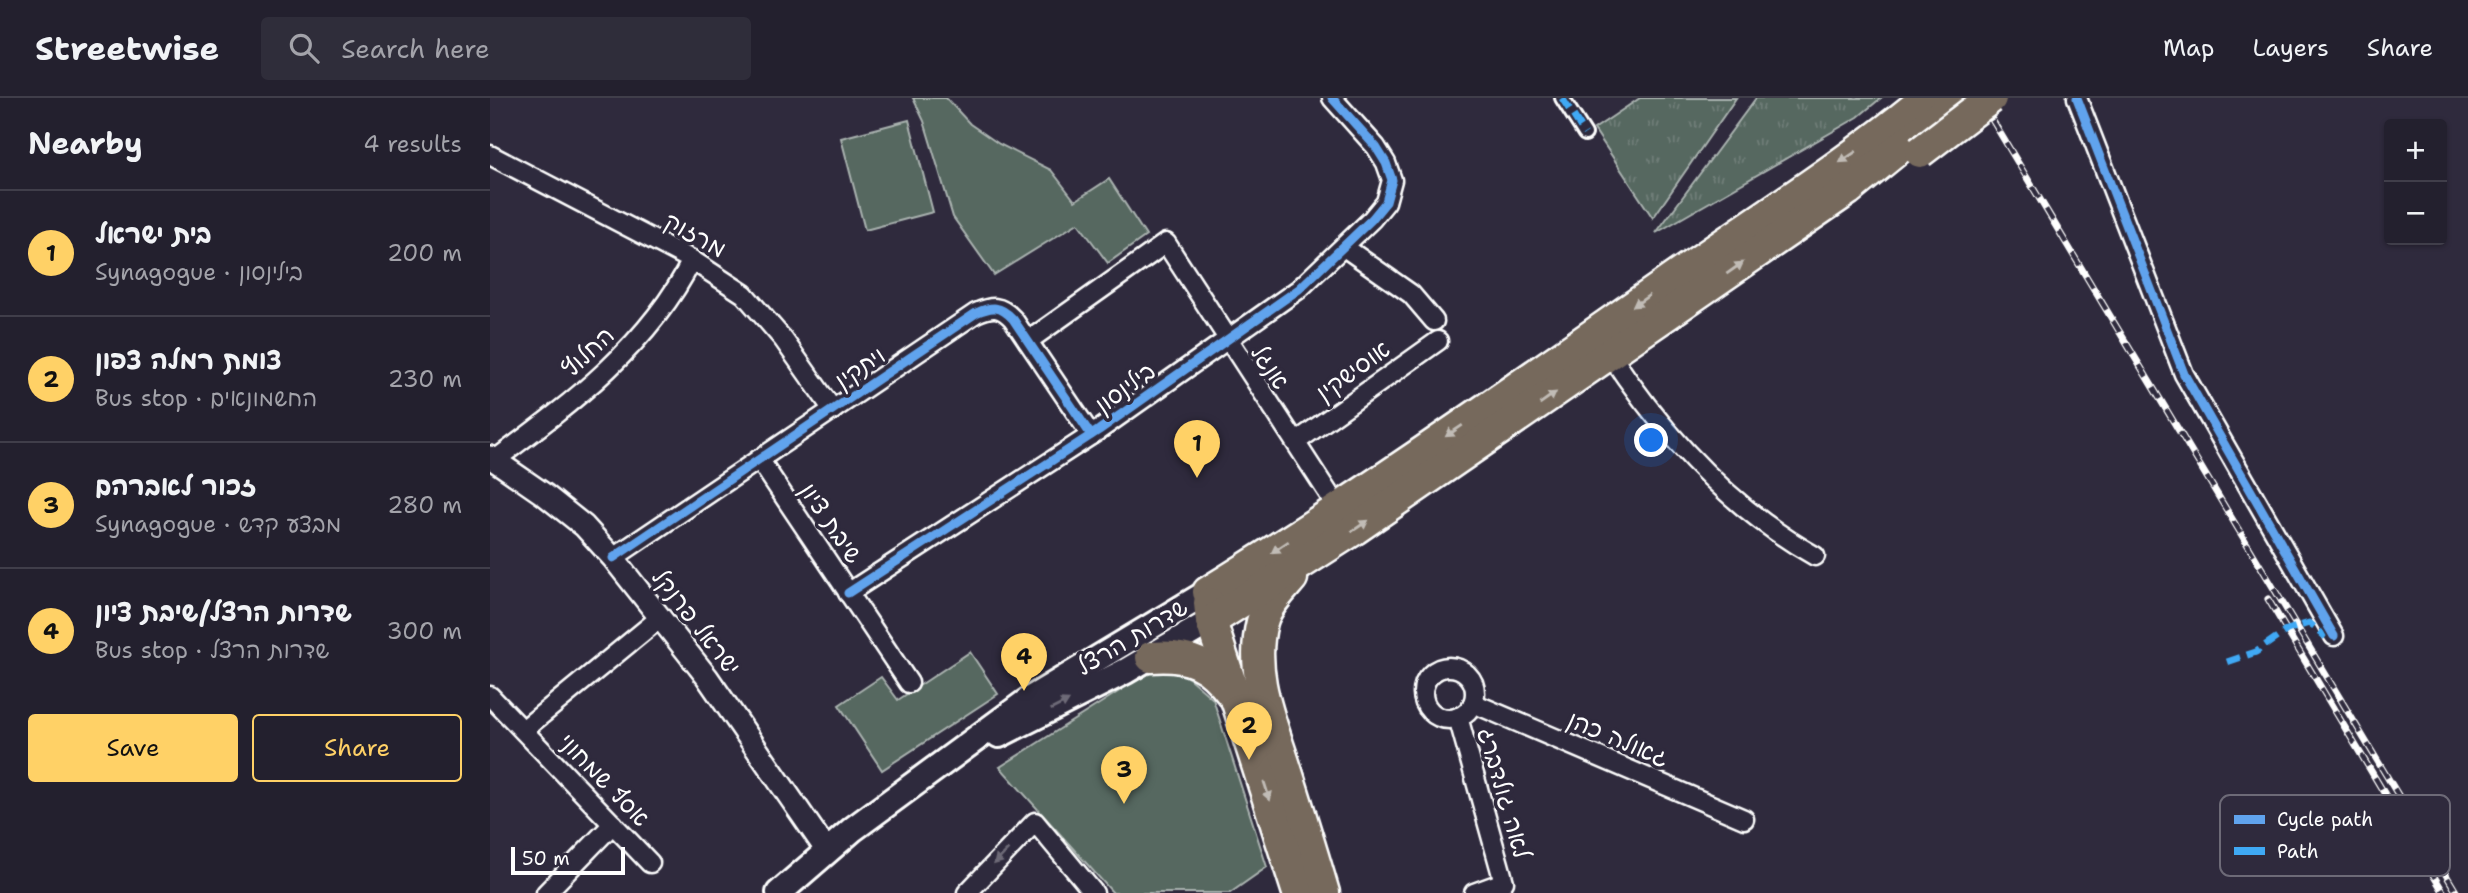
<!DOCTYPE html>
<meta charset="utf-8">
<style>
body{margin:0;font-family:"Shantell Sans","Playpen Sans Hebrew",sans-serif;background:#2f2d3a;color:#f1f3f6}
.controls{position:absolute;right:21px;top:21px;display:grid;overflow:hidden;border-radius:7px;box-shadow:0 2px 5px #0004}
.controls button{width:63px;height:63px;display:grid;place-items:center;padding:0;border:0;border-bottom:2px solid #403e4a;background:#23202e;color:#f1f3f6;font:35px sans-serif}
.scale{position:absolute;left:21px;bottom:18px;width:114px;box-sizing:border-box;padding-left:7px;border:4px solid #fff;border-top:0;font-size:19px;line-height:24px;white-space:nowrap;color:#fff;-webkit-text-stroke:5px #2f2a3d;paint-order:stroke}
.you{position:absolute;left:1162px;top:343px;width:24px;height:24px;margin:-18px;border:5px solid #fff;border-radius:50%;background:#1a73e8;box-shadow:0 0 0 10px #1a73e833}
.badge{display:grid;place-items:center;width:46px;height:46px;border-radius:50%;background:#ffd166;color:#111;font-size:23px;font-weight:700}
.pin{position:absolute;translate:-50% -58px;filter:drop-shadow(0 2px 4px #0008)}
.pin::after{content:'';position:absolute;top:37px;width:24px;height:21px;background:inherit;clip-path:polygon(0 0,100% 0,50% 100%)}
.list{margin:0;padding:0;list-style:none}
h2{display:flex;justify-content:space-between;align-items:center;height:91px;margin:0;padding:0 28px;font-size:30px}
h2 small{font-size:23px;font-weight:400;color:#a3a3aa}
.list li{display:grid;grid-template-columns:46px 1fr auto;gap:21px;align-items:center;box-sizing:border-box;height:126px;padding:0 28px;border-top:2px solid #403e4a}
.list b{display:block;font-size:26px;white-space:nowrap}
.list p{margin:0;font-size:23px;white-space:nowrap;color:#a3a3aa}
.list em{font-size:23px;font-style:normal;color:#a3a3aa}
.actions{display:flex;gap:14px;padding:21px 28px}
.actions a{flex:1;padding:16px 0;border:2px solid #ffd166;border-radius:7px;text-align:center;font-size:24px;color:#ffd166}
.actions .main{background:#ffd166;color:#111}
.icon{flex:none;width:38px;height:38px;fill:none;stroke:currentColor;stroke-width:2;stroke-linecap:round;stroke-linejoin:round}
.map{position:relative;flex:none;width:1978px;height:795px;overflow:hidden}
header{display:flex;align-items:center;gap:42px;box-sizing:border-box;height:98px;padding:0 35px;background:#23202e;border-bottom:2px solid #403e4a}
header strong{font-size:33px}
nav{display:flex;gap:38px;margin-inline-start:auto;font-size:24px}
.search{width:490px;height:63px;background:#2f2d3a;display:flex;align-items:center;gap:18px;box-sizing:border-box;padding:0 24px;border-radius:7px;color:#a3a3aa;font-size:26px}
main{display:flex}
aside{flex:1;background:#23202e}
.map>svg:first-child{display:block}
.grass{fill:url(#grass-tufts);stroke:#aab3b0;stroke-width:2}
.park{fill:#566760;stroke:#aab3b0;stroke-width:2}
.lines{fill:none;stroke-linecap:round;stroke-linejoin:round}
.pedestrian-casing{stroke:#fff;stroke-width:18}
.minor-casing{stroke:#fff;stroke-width:23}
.tertiary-casing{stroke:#fff;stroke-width:26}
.secondary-casing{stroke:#fff;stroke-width:30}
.trunk-casing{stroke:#fff;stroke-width:35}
.pedestrian{stroke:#2f2a3d;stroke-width:12}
.minor{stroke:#2f2a3d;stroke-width:18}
.tertiary{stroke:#2f2a3d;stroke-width:21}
.secondary{stroke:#2f2a3d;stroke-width:24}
.trunk{stroke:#76695c;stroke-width:30}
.rail-casing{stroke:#fff;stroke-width:7}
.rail{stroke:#2f2a3d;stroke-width:4.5;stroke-dasharray:13;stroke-linecap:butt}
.trunk-bridge-casing{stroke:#fff;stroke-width:35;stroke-linecap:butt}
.trunk-bridge{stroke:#76695c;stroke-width:30}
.quiet{stroke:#3fa9f5;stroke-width:7;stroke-dasharray:14 7;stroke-linecap:butt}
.cycleway-casing{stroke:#2f2a3d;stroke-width:13}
.cycleway{stroke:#60a3ed;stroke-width:9}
.oneway{fill:#c1bcb6}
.oneway2{fill:#6d6a77}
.labels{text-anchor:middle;stroke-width:7;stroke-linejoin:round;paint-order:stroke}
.street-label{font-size:24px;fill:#fff;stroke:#2f2a3d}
.key{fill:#2f2a3d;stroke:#6d6a77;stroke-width:2}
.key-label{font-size:19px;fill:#fff}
</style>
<header>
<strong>Streetwise</strong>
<div class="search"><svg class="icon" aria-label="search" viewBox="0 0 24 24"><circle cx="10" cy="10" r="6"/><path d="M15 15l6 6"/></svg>Search here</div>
<nav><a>Map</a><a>Layers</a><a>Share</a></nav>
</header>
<main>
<aside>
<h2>Nearby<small>4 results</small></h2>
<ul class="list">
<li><span class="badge">1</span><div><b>בית ישראל</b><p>Synagogue · בילינסון</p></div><em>200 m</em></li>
<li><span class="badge">2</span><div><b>צומת רמלה צפון</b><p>Bus stop · החשמונאים</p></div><em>230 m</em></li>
<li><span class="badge">3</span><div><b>זכור לאברהם</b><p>Synagogue · מבצע קדש</p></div><em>280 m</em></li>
<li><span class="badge">4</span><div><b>שדרות הרצל/שיבת ציון</b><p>Bus stop · שדרות הרצל</p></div><em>300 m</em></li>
</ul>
<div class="actions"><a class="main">Save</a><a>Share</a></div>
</aside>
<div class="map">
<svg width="1978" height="795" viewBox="0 0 1978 795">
<defs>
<pattern id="grass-tufts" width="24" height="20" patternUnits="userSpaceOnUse" patternTransform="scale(1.75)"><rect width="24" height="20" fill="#566760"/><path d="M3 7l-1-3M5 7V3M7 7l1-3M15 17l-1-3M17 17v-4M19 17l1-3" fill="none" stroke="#6f7e78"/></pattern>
</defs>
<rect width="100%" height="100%" fill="#2f2a3d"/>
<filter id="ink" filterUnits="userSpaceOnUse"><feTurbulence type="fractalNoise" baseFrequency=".0143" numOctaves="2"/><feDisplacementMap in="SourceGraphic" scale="14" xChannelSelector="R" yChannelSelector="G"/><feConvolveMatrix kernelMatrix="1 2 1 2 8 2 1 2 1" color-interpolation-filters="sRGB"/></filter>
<g filter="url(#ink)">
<g class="grass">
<path d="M 1150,0 L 1246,0 L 1163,120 L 1104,31 Z"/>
<path d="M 1266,0 L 1391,0 L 1368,19 L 1166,135 Z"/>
</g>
<g class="park">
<path d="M 423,0 L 456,0 L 480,26 L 509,46 L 561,72 L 585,103 L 619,81 L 656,138 L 618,165 L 588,125 L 504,177 L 463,119 L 434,23 Z"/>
<path d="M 419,22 L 443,114 L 375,132 L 351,40 Z"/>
<path d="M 480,554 L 508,596 L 392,672 L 349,607 L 391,579 L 408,602 Z"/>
<path d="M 683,571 L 700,581 L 723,601 L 777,769 L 740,795 L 623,795 L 510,669 L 661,573 Z"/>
</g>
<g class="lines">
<g class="pedestrian-casing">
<path id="pedestrian" d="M 1072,0 L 1095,36"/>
</g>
<g class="minor-casing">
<g id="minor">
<path d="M 1587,0 L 1694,276 L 1844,538"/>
<path d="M 0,57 L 202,162 L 254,196 L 293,241 L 343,312"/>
<path d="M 854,149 L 921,196 L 944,223"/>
<path d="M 538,243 L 676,145 L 848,410"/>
<path d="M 1120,256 C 1173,336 1241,411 1325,458"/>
<path d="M 806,344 L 948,243"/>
<path d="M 269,361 L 419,585"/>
<path d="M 5,362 C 80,306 159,248 202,162"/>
<path d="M 123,460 L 486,215 C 502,208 510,207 523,221 L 601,337"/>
<path d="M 358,495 L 609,332 L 809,191 L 882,121 L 896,104 L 902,82 L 896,65 L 886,49 L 842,0"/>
<circle cx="959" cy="595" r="26"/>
<path d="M 0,598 L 160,765"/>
<path d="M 983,605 L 1254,721"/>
<path d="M 968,619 L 1014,784 L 984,795"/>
<path d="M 33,632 L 171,519"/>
<path d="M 56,795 L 123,726"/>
<path d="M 477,795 L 545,724 L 604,795"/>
</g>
</g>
<g class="tertiary-casing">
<path id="tertiary" d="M 0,359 L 55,397 L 94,428 L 123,460 L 217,579 L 337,753"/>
</g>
<g class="secondary-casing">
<g id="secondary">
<path d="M 509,637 L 636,573 L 721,523"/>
<path d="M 289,795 L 363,731 L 540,601 L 718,494"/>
</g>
</g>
<g class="trunk-casing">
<g id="trunk">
<path d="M 802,480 C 791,493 776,508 772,524 C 759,575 781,623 796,671 C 809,712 822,754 834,795"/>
<path d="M 718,494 C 875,397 1026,290 1178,184 C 1264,124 1355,67 1436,0"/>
<path d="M 719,505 L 721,523 L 808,795"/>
<path d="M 721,523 L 865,431 L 1358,92 L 1471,0"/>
<path d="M 661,559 C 699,556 719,565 742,596"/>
</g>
</g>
<use href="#pedestrian" class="pedestrian"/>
<use href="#minor" class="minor"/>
<use href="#tertiary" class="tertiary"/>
<use href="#secondary" class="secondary"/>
<use href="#trunk" class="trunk"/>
<g class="rail-casing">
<g id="rail">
<path d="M 1489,0 L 1967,795"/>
<path d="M 1778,501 L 1954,795"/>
</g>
</g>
<use href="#rail" class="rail"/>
<g class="trunk-bridge-casing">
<path id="trunk-bridge" d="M 1430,54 L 1501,0"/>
</g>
<use href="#trunk-bridge" class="trunk-bridge"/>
<g class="quiet">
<path d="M 1072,0 L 1095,36"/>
<path d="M 1737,564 L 1766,554 L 1797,532 L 1819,525 L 1836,539"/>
</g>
<g class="cycleway-casing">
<g id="cycleway">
<path d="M 1587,0 L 1694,276 L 1844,538"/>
<path d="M 123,460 L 486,215 C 502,208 510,207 523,221 L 601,337"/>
<path d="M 358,495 L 609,332 L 809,191 L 882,121 L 896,104 L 902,82 L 896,65 L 886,49 L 842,0"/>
</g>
</g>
<use href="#cycleway" class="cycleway"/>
</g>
<defs><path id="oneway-solid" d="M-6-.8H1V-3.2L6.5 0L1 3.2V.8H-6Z" transform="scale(1.75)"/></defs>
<g class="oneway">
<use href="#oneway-solid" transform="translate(1358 59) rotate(146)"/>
<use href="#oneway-solid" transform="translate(1245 170) rotate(-35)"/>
<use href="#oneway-solid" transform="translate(1151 203) rotate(145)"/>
<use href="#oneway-solid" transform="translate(1058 300) rotate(-35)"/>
<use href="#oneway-solid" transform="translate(964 333) rotate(146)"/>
<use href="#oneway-solid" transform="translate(870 428) rotate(-34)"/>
<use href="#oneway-solid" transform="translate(790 449) rotate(146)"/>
<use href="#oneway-solid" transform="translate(777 693) rotate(72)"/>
</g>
<g class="oneway2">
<use href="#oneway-solid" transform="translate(570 607) rotate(-27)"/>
<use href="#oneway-solid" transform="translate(511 759) rotate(134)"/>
</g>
</g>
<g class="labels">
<g class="street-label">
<text transform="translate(205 137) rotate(29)" y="8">מרזוק</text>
<text transform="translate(98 254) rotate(-43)" y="8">החלוץ</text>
<text transform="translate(780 269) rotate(56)" y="8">אנגל</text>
<text transform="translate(370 270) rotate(-34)" y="8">ויתקין</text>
<text transform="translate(863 273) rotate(-36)" y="8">אוסישקין</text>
<text transform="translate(635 290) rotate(-36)" y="8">בילינסון</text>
<text transform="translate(341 425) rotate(56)" y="8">שיבת ציון</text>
<text transform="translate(206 524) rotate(52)" y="8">ישראל פרנקל</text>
<text transform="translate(642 539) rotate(-31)" y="8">שדרות הרצל</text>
<text transform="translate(1128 641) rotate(23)" y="8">גאולה כהן</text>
<text transform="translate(114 682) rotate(46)" y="8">אסף שמחוני</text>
<text transform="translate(1014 695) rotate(74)" y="8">לאה גולדברג</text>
</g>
</g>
<rect x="1730" y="697" width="230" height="81" rx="10" class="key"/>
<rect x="1744" y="717" width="31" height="9" fill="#60a3ed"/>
<rect x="1744" y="749" width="31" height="8" fill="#3fa9f5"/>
<g class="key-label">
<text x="1787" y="728">Cycle path</text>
<text x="1787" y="760">Path</text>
</g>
</svg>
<div class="controls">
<button>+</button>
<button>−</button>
</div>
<div class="scale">50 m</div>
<div class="you"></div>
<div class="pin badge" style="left:707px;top:380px">1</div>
<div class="pin badge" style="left:759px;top:662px">2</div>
<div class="pin badge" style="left:634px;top:706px">3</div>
<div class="pin badge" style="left:534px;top:593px">4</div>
</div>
</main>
